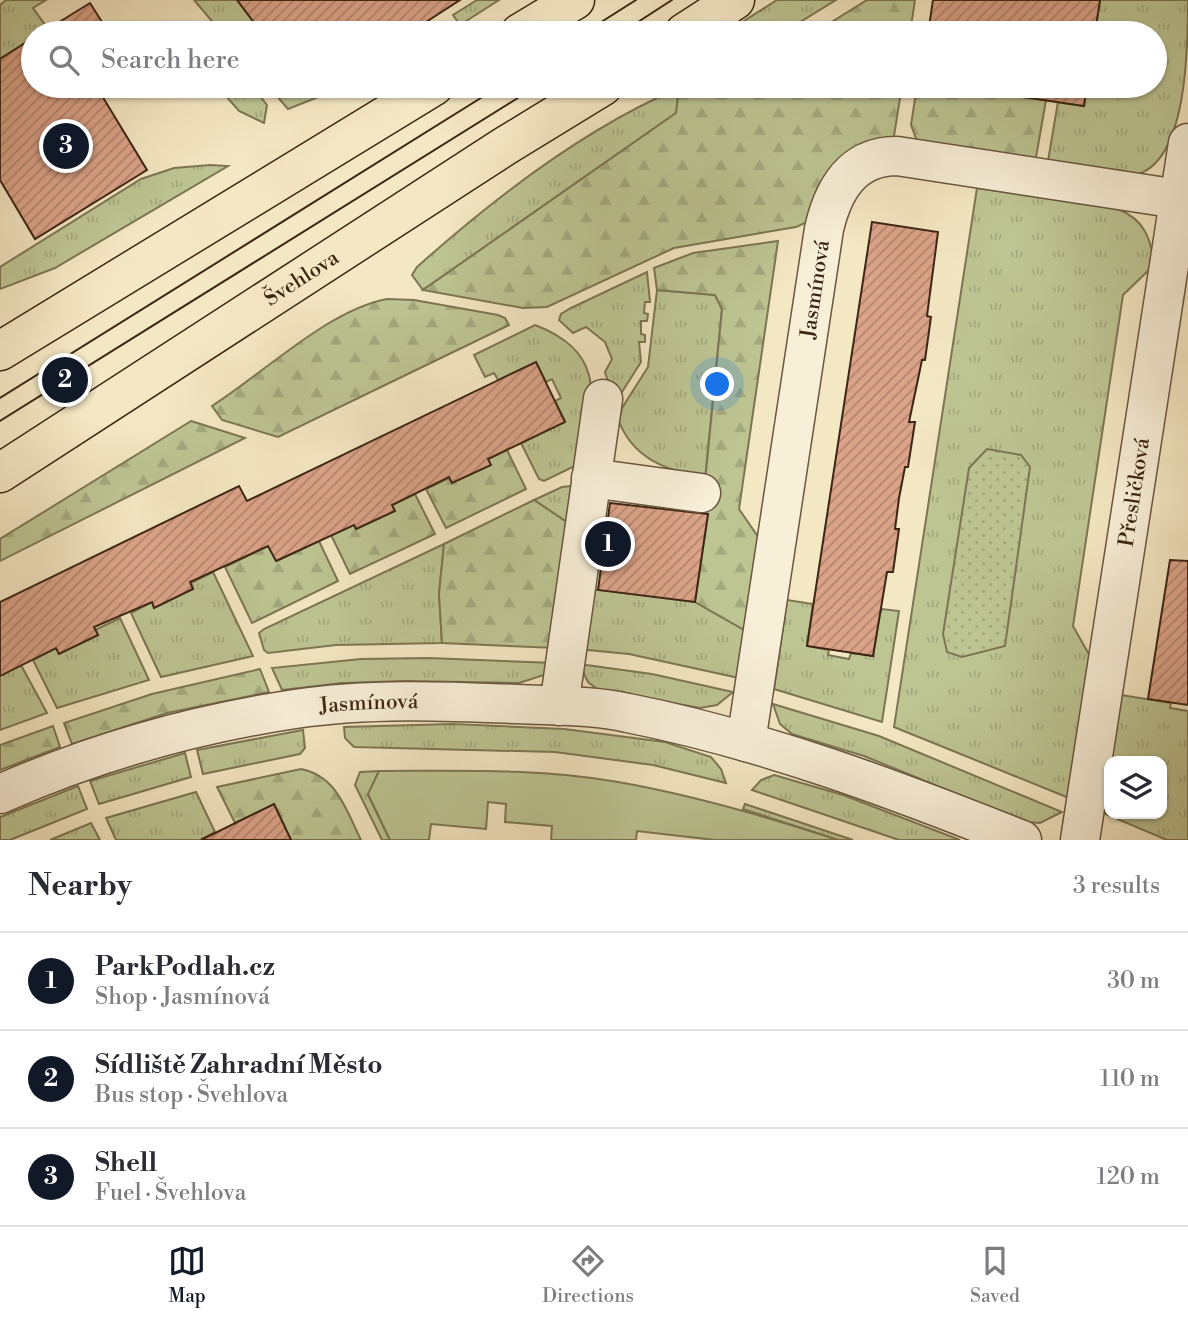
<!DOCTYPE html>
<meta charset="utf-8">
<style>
body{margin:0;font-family:"Libre Bodoni",serif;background:#f2f2f3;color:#2b2b33}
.controls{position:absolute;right:21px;bottom:21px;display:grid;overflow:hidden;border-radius:14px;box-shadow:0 2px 5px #0004}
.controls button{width:63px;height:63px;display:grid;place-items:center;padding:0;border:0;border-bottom:2px solid #e1e1e2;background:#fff;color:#2b2b33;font:35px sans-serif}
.you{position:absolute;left:718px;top:385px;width:24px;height:24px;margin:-18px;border:5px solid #fff;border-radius:50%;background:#1a73e8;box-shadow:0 0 0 10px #1a73e833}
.badge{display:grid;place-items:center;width:46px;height:46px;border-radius:50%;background:#111827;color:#fff;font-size:23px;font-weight:700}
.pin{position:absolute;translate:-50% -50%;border:4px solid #fff;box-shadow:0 2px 7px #0006}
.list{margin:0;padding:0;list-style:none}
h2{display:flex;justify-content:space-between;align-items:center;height:91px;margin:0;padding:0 28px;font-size:30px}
h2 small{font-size:23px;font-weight:400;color:#7c7c81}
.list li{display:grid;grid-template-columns:46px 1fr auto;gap:21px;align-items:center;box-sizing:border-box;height:98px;padding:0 28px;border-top:2px solid #e1e1e2}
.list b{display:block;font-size:26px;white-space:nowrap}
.list p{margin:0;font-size:23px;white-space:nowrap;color:#7c7c81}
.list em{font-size:23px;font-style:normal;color:#7c7c81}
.icon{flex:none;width:38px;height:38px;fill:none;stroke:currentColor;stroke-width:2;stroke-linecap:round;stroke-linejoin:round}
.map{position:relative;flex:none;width:1188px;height:840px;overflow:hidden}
.search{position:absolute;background:#fff;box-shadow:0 2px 5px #0004;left:21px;right:21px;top:21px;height:77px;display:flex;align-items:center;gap:18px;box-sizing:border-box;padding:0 24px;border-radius:38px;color:#7c7c81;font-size:26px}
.sheet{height:385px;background:#fff}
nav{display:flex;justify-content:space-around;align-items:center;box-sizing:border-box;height:98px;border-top:2px solid #e1e1e2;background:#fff;font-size:19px;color:#7c7c81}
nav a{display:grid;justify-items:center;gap:4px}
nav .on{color:#111827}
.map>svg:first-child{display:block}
.grass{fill:url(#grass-tufts);stroke:#7d7653;stroke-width:2}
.forest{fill:url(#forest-firs);stroke:#7d7653;stroke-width:2}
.park{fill:url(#park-dots);stroke:#7d7653;stroke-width:2}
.garden{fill:#bdc593;stroke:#7d7653;stroke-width:2}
.building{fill:url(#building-hatch);stroke:#3d2613;stroke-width:2}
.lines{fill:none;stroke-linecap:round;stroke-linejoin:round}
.minor-casing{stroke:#6b563f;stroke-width:41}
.major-casing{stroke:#3d2613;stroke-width:41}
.minor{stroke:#f8efd8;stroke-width:38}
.major{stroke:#f4e7c3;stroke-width:38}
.tram{stroke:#3d2613;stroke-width:2}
.labels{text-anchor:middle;stroke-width:7;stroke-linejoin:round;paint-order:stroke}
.street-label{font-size:21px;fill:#3d2613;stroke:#f8efd8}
</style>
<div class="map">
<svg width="1188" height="840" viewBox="0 0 1188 840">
<defs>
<pattern id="grass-tufts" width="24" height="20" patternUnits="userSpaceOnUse" patternTransform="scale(1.75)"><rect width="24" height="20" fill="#bdc593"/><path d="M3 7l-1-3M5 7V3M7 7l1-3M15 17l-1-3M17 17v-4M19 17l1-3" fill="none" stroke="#a3a97e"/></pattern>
<pattern id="forest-firs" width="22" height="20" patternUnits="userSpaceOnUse" patternTransform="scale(1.75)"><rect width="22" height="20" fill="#bdc593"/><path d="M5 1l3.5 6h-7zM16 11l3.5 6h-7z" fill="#a3a97e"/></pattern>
<pattern id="park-dots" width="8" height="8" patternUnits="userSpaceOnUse" patternTransform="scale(1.75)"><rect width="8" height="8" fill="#bdc593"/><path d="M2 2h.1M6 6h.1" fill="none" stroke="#a3a97e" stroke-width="1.8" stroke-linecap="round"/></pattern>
<pattern id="building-hatch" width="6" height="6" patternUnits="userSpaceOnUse" patternTransform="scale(1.75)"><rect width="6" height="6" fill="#dba388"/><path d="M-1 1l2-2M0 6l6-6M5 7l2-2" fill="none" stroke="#b3856e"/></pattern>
</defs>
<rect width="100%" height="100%" fill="#f4e7c3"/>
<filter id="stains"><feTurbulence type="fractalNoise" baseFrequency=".00286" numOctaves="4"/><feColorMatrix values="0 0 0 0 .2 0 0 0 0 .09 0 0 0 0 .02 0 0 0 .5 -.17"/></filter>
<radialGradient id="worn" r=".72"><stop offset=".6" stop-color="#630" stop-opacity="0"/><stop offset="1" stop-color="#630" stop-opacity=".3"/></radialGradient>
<g class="grass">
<path d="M 6,0 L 46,0 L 33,8 L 48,29 L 33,33 L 33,38 L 0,59 L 0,5 Z"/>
<path d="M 194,0 L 237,0 L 262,33 L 222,33 Z"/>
<path d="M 477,0 L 499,0 L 460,25 L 453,15 Z"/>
<path d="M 777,0 L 836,0 L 782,33 L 725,33 Z"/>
<path d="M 1100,0 L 1188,0 C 1188,44 1188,165 1134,175 C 1117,178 1068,165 1048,161 L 1058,102 L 1084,106 L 1087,86 L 1155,86 L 1155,33 L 1095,33 Z"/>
<path d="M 217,86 L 252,86 L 267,105 L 264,123 L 239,111 Z"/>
<path d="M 268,86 L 302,86 L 306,90 L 312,86 L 346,86 L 288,109 Z"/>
<path d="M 679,88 L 676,113 L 423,290 L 412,275 L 417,267 C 493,199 585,128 679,88 Z"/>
<path d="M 210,165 L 228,166 L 55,268 L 0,289 L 0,267 L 141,179 L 174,168 Z"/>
<path d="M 977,188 L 1118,209 C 1145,220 1151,239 1154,265 L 1123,295 L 1073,626 L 1091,658 L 1069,798 L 894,727 Z"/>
<path d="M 647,272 L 650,302 L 645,302 L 644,313 L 648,314 L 647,321 L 641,321 L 641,334 L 645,335 L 645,342 L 639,342 L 641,362 L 615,403 L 605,372 L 612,359 L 605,342 L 586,327 L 573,333 L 559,320 L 561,314 L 571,308 Z"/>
<path d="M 657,290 L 715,295 L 722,309 L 705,479 C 665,469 631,459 617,416 L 648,367 Z"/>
<path d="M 535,325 C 608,353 593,399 583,462 L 544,481 L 539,479 L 521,443 L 565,421 L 555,401 L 561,398 L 552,379 L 546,382 L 536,362 L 498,380 L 494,373 L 485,377 L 474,355 Z"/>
<path d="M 581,485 L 574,527 L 534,500 L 562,487 Z"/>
<path d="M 444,544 L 439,594 L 442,643 L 336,645 L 268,653 L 264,650 L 259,633 L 264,629 Z"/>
<path d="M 213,572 L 253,656 L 161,677 L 131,613 L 152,602 L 154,607 L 193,589 L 191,583 Z"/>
<path d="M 584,588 L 695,602 L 746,631 L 739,678 L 629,654 L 578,649 Z"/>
<path d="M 787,600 L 813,604 L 807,646 L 829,650 L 828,655 L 849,659 L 851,653 L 873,656 L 880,613 L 882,609 L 899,611 L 882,722 L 774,689 Z"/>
<path d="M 120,618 L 149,680 L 57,708 L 33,660 L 56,648 L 59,654 L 98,635 L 95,630 Z"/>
<path d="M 429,658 L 554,663 L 544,675 L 519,683 L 405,681 L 342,683 L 282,690 L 272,668 L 361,659 Z"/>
<path d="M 579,664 L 652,674 L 733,692 L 717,705 L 700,708 L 597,689 L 588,682 Z"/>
<path d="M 21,665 L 47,713 L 0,730 L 0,676 Z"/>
<path d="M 1121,695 L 1171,703 L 1170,708 L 1188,711 L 1188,840 L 1167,840 L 1103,813 L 1109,772 L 1109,814 L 1162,814 L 1162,761 L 1111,761 Z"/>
<path d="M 773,704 L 879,736 L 1062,812 L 1040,823 L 1026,822 L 864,756 L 792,734 L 780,724 Z"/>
<path d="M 453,724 L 564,729 L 665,742 L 711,757 L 721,769 L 726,783 L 653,765 L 555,752 L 354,747 L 345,738 L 344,727 Z"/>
<path d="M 303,730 L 305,748 L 300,754 L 203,774 L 197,750 Z"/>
<path d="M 185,753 L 191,777 L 99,804 L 90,781 Z"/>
<path d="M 379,771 L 368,795 L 390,840 L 382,840 L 355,785 L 360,772 Z"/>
<path d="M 774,775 L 843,795 L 960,840 L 899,840 L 752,790 L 761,780 Z"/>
<path d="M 78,786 L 87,809 L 10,840 L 0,840 L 0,817 Z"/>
<path d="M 196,792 L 215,832 L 200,840 L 116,840 L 106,818 Z"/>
<path d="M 745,804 L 853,840 L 838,840 L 743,809 Z"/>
<path d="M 91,823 L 100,840 L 50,840 Z"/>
</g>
<g class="forest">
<path d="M 867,0 L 915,0 L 910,33 L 814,33 Z"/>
<path d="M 685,86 L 902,86 L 893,142 L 805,223 L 796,227 L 674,248 L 547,307 L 523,308 L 423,290 L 676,113 L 679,88 Z"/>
<path d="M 917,86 L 948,86 L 1046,100 L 1035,163 L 917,141 L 911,125 Z"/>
<path d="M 778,241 L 739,509 L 761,541 L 746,631 L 695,602 L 708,514 L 702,512 L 722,309 L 715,295 L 657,290 L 654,268 L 693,253 Z"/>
<path d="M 387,299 L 414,300 L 498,315 L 505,318 L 509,325 L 278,437 L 222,420 L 212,406 C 264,373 328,310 387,299 Z"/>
<path d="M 191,421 L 245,438 L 0,561 L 0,539 Z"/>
<path d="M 507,450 L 526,489 L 446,528 L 426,489 L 449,478 L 452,483 L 490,465 L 488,459 Z"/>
<path d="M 415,494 L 435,534 L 350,574 L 331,535 L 354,524 L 357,529 L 394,511 L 392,505 Z"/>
<path d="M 534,500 L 574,527 L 556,648 L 442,643 L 439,594 L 444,544 Z"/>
<path d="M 319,541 L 338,581 L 252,623 L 225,567 L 268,546 L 277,561 Z"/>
<path d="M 260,669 L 269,692 L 167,713 L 72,744 L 64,723 L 152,694 Z"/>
<path d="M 53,726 L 60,747 L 0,770 L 0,745 Z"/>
<path d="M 301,769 C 337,776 346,810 361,840 L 291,840 L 274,804 L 235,823 L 217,787 Z"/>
</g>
<path class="park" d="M 987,449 L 1021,455 L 1030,467 L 1005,646 L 962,657 L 947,652 L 943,634 L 969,468 Z"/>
<path class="garden" d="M 379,771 C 458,771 539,768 618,782 C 693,795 765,816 838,840 L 715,840 L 637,831 L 636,840 L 551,840 L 552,826 L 505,822 L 506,804 L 488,802 L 486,829 L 431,824 L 429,840 L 390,840 L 368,794 Z"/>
<g class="building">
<path d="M 237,0 L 460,0 L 409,33 L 262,33 Z"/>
<path d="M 933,0 L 1100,0 L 1095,33 L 928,33 Z"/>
<path d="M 90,3 L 109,33 L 40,33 L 48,29 Z"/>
<path d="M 33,38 L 33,86 L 96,86 L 147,170 L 35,239 L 0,180 L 0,59 Z"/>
<path d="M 948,86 L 1087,86 L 1084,106 Z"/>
<path d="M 872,222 L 938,232 L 927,316 L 931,317 L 925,360 L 922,360 L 909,422 L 915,422 L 908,467 L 905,467 L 899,498 L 895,529 L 899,529 L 893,572 L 887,572 L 873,656 L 807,646 Z"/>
<path d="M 536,362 L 565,422 L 488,459 L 491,465 L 452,483 L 449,477 L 392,505 L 395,511 L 356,529 L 354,525 L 276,561 L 268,546 L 190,582 L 193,589 L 154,608 L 152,602 L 94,627 L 98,635 L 59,654 L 56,648 L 0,676 L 0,602 L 239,486 L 247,501 Z"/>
<path d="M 610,503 L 708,514 L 695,602 L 598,590 Z"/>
<path d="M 1170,560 L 1188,561 L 1188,705 L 1148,699 Z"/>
<path d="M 274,804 L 291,840 L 201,840 Z"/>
</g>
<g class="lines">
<g class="minor-casing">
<g id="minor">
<path d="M 591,478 L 701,493"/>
<path d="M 559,706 L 603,399"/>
<path id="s1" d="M 746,742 L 824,229 C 833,190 852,156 897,156 L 1178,199"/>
<path id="s2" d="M 0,794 C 93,753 195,724 295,709 C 368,698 444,701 517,704 C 554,706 593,705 628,713 C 764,740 894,789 1022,840"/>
<path id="s3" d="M 1080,840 L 1188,143"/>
</g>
</g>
<g class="major-casing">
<g id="major">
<path d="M 520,33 L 575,0"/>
<path d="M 684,33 L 735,0"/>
<path d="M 0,351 L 434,86"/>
<path id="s4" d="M 0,473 L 505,146 L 603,86"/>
</g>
</g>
<use href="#minor" class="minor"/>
<use href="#major" class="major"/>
<g class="tram">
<path d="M 584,33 L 636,0"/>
<path d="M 621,33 L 672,0"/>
<path d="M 0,398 L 500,86"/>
<path d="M 0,421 L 537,86"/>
</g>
</g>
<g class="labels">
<g class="street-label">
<text dy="7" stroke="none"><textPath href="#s4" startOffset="359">Švehlova</textPath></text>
<text dy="7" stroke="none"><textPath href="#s1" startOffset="458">Jasmínová</textPath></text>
<text dy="7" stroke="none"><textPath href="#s3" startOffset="352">Přesličková</textPath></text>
<text dy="7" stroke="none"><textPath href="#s2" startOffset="382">Jasmínová</textPath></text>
</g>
</g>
<rect width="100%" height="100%" filter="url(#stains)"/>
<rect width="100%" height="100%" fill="url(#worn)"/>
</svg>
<div class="controls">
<button><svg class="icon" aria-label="layers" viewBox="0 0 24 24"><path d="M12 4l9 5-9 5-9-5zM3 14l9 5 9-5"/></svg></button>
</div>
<div class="you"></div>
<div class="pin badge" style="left:608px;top:544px">1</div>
<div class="pin badge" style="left:65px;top:380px">2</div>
<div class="pin badge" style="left:66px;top:146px">3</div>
<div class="search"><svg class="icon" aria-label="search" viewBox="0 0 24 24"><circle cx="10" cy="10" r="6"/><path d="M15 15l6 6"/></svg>Search here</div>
</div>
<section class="sheet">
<h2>Nearby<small>3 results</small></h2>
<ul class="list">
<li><span class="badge">1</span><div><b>ParkPodlah.cz</b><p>Shop · Jasmínová</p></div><em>30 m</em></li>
<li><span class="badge">2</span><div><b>Sídliště Zahradní Město</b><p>Bus stop · Švehlova</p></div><em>110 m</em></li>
<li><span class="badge">3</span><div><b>Shell</b><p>Fuel · Švehlova</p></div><em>120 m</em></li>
</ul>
</section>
<nav>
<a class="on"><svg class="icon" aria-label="map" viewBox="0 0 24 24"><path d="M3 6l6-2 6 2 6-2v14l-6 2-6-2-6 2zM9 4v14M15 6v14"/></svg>Map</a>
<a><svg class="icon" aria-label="directions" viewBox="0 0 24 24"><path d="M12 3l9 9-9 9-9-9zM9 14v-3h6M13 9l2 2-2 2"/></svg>Directions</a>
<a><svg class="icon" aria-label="saved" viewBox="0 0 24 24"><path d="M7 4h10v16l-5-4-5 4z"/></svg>Saved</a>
</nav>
